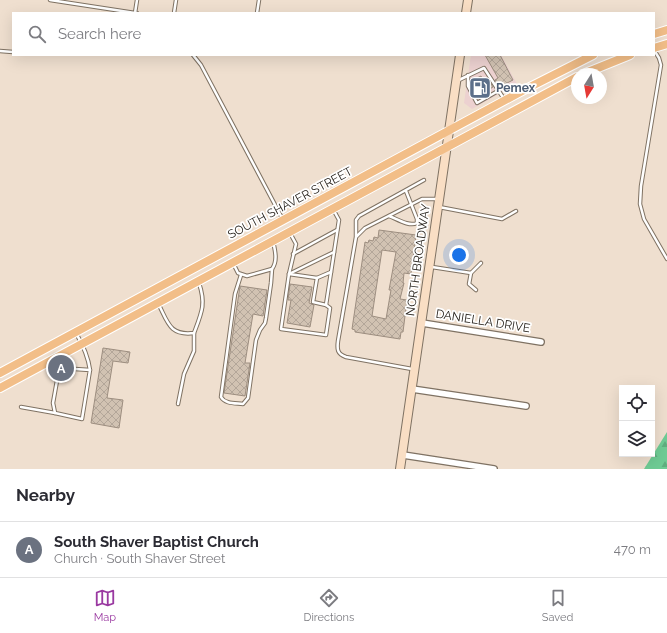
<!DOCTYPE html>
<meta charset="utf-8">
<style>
body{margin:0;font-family:Raleway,sans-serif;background:#f2f2f3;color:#2b2b33}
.controls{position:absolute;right:12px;bottom:12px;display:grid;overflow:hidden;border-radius:0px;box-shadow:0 4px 16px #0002}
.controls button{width:36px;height:36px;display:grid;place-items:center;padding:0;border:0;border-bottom:1px solid #e1e1e2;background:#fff;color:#2b2b33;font:20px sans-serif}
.compass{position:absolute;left:571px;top:68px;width:36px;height:36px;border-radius:50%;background:#fff;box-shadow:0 4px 16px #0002;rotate:191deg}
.you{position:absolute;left:459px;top:255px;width:14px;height:14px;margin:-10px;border:3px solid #fff;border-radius:50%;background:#1a73e8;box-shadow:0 0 0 6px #1a73e833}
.badge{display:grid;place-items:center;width:26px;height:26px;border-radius:50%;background:#9a39a1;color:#fff;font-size:13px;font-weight:700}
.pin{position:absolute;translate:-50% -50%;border:2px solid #fff;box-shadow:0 1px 4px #0006}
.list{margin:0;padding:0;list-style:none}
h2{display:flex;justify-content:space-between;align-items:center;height:52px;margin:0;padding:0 16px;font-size:17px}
h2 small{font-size:13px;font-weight:400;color:#7c7c81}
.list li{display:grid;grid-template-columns:26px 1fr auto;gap:12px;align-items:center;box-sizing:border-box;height:56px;padding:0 16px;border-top:1px solid #e1e1e2}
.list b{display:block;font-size:15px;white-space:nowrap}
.list p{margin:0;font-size:13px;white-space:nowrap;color:#7c7c81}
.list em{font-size:13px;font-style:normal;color:#7c7c81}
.icon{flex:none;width:22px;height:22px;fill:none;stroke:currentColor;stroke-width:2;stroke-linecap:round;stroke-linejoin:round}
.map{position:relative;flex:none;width:667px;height:469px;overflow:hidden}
.search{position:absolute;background:#fff;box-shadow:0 4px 16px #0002;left:12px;right:12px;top:12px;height:44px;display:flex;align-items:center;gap:10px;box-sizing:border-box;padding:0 14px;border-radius:0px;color:#7c7c81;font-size:15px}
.sheet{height:108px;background:#fff}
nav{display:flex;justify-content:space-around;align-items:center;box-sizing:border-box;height:56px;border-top:1px solid #e1e1e2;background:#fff;font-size:11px;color:#7c7c81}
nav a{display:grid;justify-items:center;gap:2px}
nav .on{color:#9a39a1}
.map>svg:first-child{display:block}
.commercial{fill:#ecd1d0}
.forest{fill:url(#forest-firs)}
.building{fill:url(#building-cross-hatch);stroke:#9d8e80;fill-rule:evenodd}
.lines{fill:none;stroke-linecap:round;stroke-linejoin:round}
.lane-casing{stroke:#7f7263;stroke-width:4.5}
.street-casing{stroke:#7f7263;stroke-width:8}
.secondary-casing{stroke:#7f7263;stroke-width:10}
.primary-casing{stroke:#fff;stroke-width:10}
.lane{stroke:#fff;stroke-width:2.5}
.street{stroke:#fff;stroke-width:5.5}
.secondary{stroke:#f9dec4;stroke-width:8}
.primary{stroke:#f2be88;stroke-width:8}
.labels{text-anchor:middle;stroke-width:3.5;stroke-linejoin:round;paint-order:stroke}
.service-label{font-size:12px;font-weight:bold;fill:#4e5e75;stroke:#fff;text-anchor:start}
.street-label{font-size:12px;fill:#28231d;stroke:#fff}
</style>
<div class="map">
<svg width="667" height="469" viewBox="0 0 667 469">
<defs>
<pattern id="forest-firs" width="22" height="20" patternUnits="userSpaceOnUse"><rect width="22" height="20" fill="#6fcc95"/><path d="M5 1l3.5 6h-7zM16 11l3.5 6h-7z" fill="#60af80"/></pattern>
<pattern id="building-cross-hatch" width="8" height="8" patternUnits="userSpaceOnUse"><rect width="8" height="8" fill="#d1c2b2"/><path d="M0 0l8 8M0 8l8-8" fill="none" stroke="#b3a699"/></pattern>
</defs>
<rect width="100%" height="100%" fill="#efdfcf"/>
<path class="commercial" d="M 471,55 L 501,55 L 517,84 L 472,109 L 464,103 Z"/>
<path class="forest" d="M 667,432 L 667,469 L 644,469 Z"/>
<g class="building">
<path d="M 485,55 L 500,55 L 513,80 L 503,85 L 502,83 L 498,85 L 495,80 L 498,78 Z"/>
<path d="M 481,76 L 485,85 L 490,82 L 493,87 L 488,90 L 490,93 L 479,99 L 471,81 Z"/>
<path d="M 379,230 L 416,235 L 411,274 L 404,273 L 403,283 L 404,283 L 400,299 L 407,300 L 403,332 L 401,332 L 400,339 L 355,332 L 355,330 L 352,329 L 365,242 L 368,243 L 369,240 L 373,241 L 374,237 L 378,238 ZM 382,250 L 396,252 L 389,290 L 391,290 L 386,319 L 372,316 Z"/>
<path d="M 290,284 L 312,287 L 309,303 L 314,305 L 310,327 L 287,323 L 291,300 L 288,300 Z"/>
<path d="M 240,286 L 267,290 L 263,316 L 253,314 L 245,363 L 250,363 L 245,396 L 224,393 Z"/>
<path d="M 103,348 L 130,352 L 128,363 L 113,361 L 107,398 L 123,400 L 119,428 L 91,423 Z"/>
</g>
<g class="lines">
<g class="lane-casing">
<g id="lane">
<path d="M 50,0 L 135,13"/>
<path d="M 137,13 L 135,13 L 137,0"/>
<path d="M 174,13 L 176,0"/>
<path d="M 257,13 L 259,0"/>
<path d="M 654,50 L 659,58 L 661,65 L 641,186 L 640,204 L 644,219 L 667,259"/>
<path d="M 0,51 L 13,52"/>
<path d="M 193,55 L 201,65 L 282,218"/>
<path d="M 468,75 L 468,86 L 477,103 L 498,91"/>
<path d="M 459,80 L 484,68 L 504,99"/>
<path d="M 439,207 L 502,219 L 516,211"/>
<path d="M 389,216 C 397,219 409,227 417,223 L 417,219 L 406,191"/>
<path d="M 290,233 L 296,244 L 289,274 L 281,329 L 326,335 L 330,308 L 326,305 L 339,220 L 333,209"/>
<path d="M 356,236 L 356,220 L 359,216 L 424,180"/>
<path d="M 293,254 L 337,230"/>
<path d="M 233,263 L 238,273 L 247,276 L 272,269 C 278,261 275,250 273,241"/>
<path d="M 432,267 L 471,273"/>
<path d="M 289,274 L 334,252"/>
<path d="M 289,274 L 317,278"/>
<path d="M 241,275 L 235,294 L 221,397 C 225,404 235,403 243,404 L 248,398 L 256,340 L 260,330 L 265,323 L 266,318 L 271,283 L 272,269"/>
<path d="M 476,290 L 469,284 L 471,273 L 481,263"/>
<path d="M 159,305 C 168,323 170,336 194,333 C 202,312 206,304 199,283"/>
<path d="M 326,305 L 313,302 L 317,278 L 331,272"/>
<path d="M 76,333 C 83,345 88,356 90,370"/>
<path d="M 57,358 L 60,368 L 58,375 L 53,403 L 55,413 L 82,419 L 90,370 L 60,368"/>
<path d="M 412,369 L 346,357 C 337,354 337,349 338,341 L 356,237 L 365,228 L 422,199 L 437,199"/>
<path d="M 178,404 L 184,374 L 194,351 L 194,333"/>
<path d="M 21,407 L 55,413"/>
</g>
</g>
<g class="street-casing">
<g id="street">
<path d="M 422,323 L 541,342"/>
<path d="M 412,389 L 526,406"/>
<path d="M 403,455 L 494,469"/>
</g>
</g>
<g class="secondary-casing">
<g id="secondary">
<path d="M 466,13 L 468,0"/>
<path d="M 400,469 L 460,55"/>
</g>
</g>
<g class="primary-casing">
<g id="primary">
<path d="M 654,34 L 667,30"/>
<path d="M 654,48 L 667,44"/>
<path d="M 583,74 L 630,55"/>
<path d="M 0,373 L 524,90 L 593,55"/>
<path d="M 0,388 L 577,77"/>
</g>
</g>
<use href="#lane" class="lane"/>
<use href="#street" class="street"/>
<use href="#secondary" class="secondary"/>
<use href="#primary" class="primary"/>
</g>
<defs>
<g id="fuel-square" transform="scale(1.15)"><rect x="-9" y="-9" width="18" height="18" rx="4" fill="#5c6f8a" stroke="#fff"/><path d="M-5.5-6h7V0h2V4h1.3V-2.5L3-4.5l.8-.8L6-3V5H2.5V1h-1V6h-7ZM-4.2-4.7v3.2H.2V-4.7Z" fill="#fff"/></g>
</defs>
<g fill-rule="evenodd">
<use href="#fuel-square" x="480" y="88"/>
</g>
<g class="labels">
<g class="service-label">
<text x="496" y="92">Pemex</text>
</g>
<g class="street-label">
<text transform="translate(290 203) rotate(-28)" y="4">SOUTH SHAVER STREET</text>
<text transform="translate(418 260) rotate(-82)" y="4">NORTH BROADWAY</text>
<text transform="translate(483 321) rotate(9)" y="4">DANIELLA DRIVE</text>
</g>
</g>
</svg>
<div class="controls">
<button><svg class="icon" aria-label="locate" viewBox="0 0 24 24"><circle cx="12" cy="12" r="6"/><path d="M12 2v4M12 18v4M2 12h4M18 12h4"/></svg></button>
<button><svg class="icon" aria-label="layers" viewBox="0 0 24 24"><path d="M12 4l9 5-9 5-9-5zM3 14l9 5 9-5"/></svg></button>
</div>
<svg class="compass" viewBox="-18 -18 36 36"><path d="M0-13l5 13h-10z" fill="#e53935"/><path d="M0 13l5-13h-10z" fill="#7c7c81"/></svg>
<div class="you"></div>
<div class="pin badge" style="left:61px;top:368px;background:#6b7280">A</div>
<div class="search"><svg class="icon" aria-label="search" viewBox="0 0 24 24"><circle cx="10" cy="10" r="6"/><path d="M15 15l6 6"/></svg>Search here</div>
</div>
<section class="sheet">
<h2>Nearby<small></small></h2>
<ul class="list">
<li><span class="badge" style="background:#6b7280">A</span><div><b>South Shaver Baptist Church</b><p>Church · South Shaver Street</p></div><em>470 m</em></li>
</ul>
</section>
<nav>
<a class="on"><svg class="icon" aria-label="map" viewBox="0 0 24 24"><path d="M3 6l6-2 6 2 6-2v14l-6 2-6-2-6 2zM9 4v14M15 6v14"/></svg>Map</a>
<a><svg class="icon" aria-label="directions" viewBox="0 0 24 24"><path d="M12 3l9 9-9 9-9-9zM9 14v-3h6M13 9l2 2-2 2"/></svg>Directions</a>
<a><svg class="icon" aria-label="saved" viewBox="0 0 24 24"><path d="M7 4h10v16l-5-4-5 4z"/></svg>Saved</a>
</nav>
